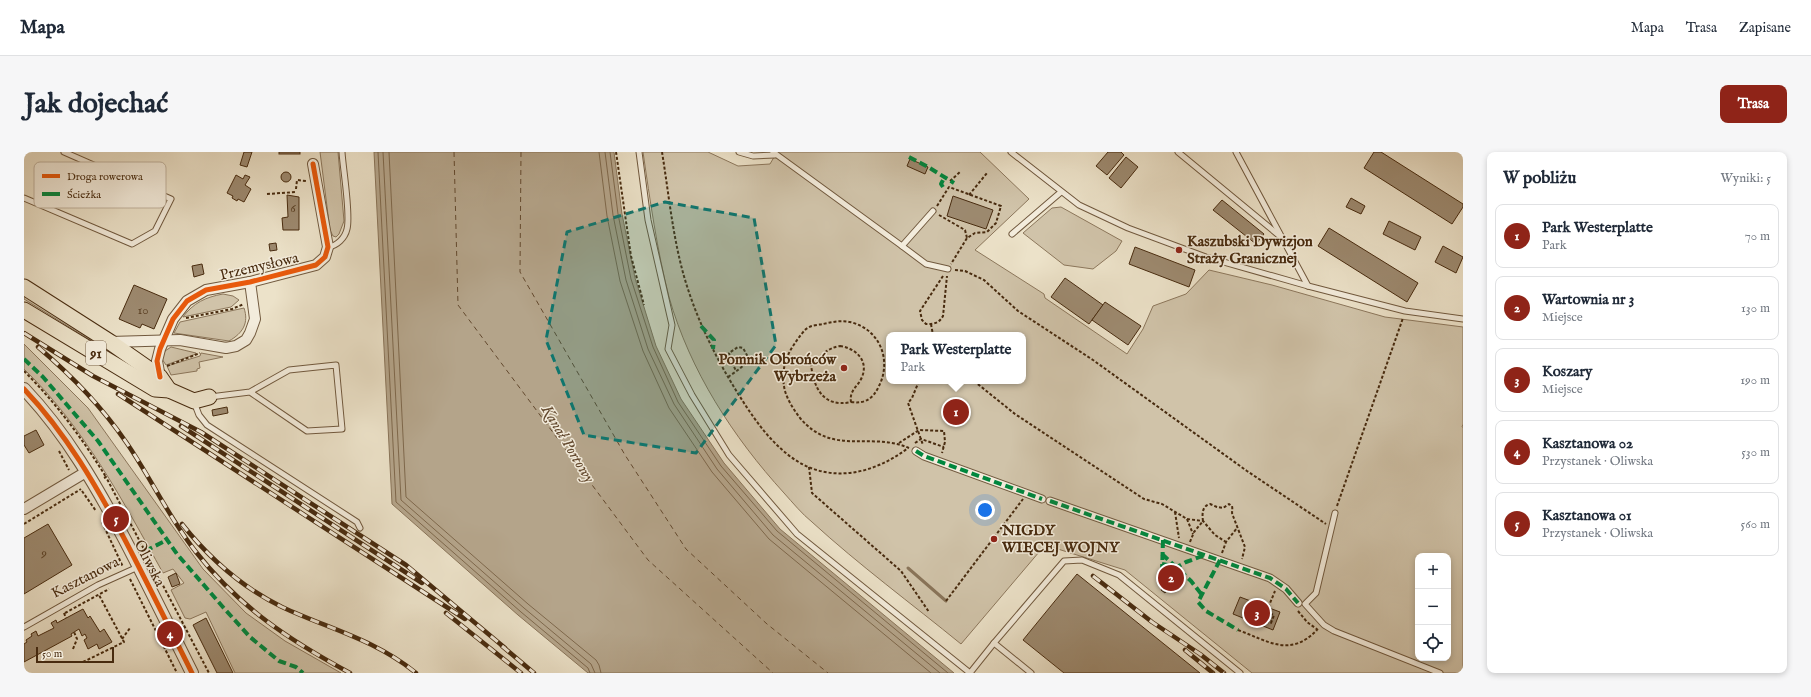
<!DOCTYPE html>
<html lang="pl">
<meta charset="utf-8">
<style>
body{margin:0;font-family:"IM FELL English",serif;background:#f6f6f7;color:#1f2937}
.controls{position:absolute;right:12px;bottom:12px;display:grid;overflow:hidden;border-radius:8px;box-shadow:0 2px 6px #0003}
.controls button{width:36px;height:36px;display:grid;place-items:center;padding:0;border:0;border-bottom:1px solid #e0e1e3;background:#fff;color:#1f2937;font:20px sans-serif}
.scale{position:absolute;left:12px;bottom:10px;width:78px;box-sizing:border-box;padding-left:4px;border:2px solid #482b0f;border-top:0;font-size:11px;line-height:14px;white-space:nowrap;color:#482b0f;-webkit-text-stroke:3px #f3ecdc;paint-order:stroke}
.you{position:absolute;left:961px;top:358px;width:14px;height:14px;margin:-10px;border:3px solid #fff;border-radius:50%;background:#1a73e8;box-shadow:0 0 0 6px #1a73e833}
.badge{display:grid;place-items:center;width:26px;height:26px;border-radius:50%;background:#8f2418;color:#fff;font-size:13px;font-weight:700}
.pin{position:absolute;translate:-50% -50%;border:2px solid #fff;box-shadow:0 1px 4px #0006}
.popup{position:absolute;left:862px;top:180px;width:140px;height:52px;box-sizing:border-box;display:grid;place-content:center;border-radius:8px;background:#fff;filter:drop-shadow(0 1px 3px #0005);font-size:13px;white-space:nowrap;color:#747a83}
.popup b{font-size:15px;color:#1f2937}
.popup::after{content:'';position:absolute;left:50%;top:100%;margin-left:-8px;border:8px solid transparent;border-top-color:#fff}
.list{margin:0;padding:0;list-style:none}
h2{display:flex;justify-content:space-between;align-items:center;height:52px;margin:0;padding:0 16px;font-size:17px}
h2 small{font-size:13px;font-weight:400;color:#747a83}
.list li{display:grid;grid-template-columns:26px 1fr auto;gap:12px;align-items:center;box-sizing:border-box;height:64px;margin:0 8px 8px;padding:0 8px;border:1px solid #e0e1e3;border-radius:8px}
.list b{display:block;font-size:15px;white-space:nowrap}
.list p{margin:0;font-size:13px;white-space:nowrap;color:#747a83}
.list em{font-size:13px;font-style:normal;color:#747a83}
.icon{flex:none;width:22px;height:22px;fill:none;stroke:currentColor;stroke-width:2;stroke-linecap:round;stroke-linejoin:round}
.map{position:relative;flex:none;width:1439px;height:521px;overflow:hidden;border-radius:8px}
header{display:flex;align-items:center;gap:24px;box-sizing:border-box;height:56px;padding:0 20px;background:#fff;border-bottom:1px solid #e0e1e3}
header strong{font-size:19px}
nav{display:flex;gap:22px;margin-inline-start:auto;font-size:14px}
.intro{display:flex;align-items:center;justify-content:space-between;box-sizing:border-box;height:96px;padding:0 24px}
h1{margin:0;font-size:28px}
.button{padding:10px 18px;border-radius:8px;background:#8f2418;color:#fff;font-size:14px;font-weight:700}
main{display:flex;gap:24px;padding:0 24px}
aside{flex:1;background:#fff;border-radius:8px;box-shadow:0 2px 6px #0003}
.map>svg:first-child{display:block}
.green{fill:#d0c3a9;stroke:#8c775c;fill-rule:evenodd}
.water{fill:#b4a48a;stroke:#897459}
.lines{fill:none;stroke-linecap:round;stroke-linejoin:round}
.shore{stroke:#7e684c;stroke-width:1}
.stream{stroke:#897459;stroke-width:3}
.ferry{stroke:#63492e;stroke-width:1;stroke-dasharray:5 4;stroke-linecap:butt}
.building{fill:#9d8a70;stroke:#482b0f}
.service-casing{stroke:#71593e;stroke-width:7}
.pedestrian-casing{stroke:#71593e;stroke-width:9}
.minor-casing{stroke:#71593e;stroke-width:12}
.tertiary-casing{stroke:#71593e;stroke-width:14}
.primary-casing{stroke:#482b0f;stroke-width:17}
.path{stroke:#482b0f;stroke-width:2;stroke-dasharray:3 2;stroke-linecap:butt}
.service{stroke:#f3ecdc;stroke-width:5}
.pedestrian{stroke:#f3ecdc;stroke-width:7}
.minor{stroke:#f3ecdc;stroke-width:10}
.tertiary{stroke:#f3ecdc;stroke-width:12}
.primary{stroke:#ece2c9;stroke-width:15}
.tram{stroke:#482b0f;stroke-width:1}
.rail-casing{stroke:#482b0f;stroke-width:4.5}
.rail{stroke:#f3ecdc;stroke-width:3;stroke-dasharray:9;stroke-linecap:butt}
.quiet{stroke:#00873e;stroke-width:4;stroke-dasharray:8 4;stroke-linecap:butt}
.cycleway-casing{stroke:#f3ecdc;stroke-width:8}
.cycleway{stroke:#e8590c;stroke-width:5}
.marked{fill:#0f766e;fill-opacity:0.2;stroke:#0f766e;stroke-width:3;stroke-dasharray:8 5;stroke-linejoin:round}
.poi-dot{fill:#8f2418;stroke:#f3ecdc;stroke-width:1.5}
.labels{text-anchor:middle;stroke-width:3;stroke-linejoin:round;paint-order:stroke}
.number-label{font-size:13px;fill:#5d4327}
.shield{fill:#f3ecdc;stroke:#7b654c;stroke-width:1}
.shield-label{font-size:14px;font-weight:bold;fill:#482b0f}
.poi-label{font-size:15px;font-weight:bold;fill:#482b0f;stroke:#f3ecdc;text-anchor:start}
.street-label{font-size:15px;fill:#482b0f;stroke:#f3ecdc}
.water-label{font-size:16px;font-style:italic;fill:#63492e;stroke:#f3ecdc}
.key{fill:#f3ecdc;stroke:#c0b29e;stroke-width:1}
.key-label{font-size:11px;fill:#482b0f}
</style>
<header>
<strong>Mapa</strong>
<nav><a>Mapa</a><a>Trasa</a><a>Zapisane</a></nav>
</header>
<div class="intro"><h1>Jak dojechać</h1><a class="button">Trasa</a></div>
<main>
<div class="map">
<svg width="1439" height="521" viewBox="0 0 1439 521">
<rect width="100%" height="100%" fill="#ece2c9"/>
<filter id="stains"><feTurbulence type="fractalNoise" baseFrequency=".005" numOctaves="4"/><feColorMatrix values="0 0 0 0 .2 0 0 0 0 .09 0 0 0 0 .02 0 0 0 .5 -.17"/></filter>
<radialGradient id="worn" r=".72"><stop offset=".6" stop-color="#630" stop-opacity="0"/><stop offset="1" stop-color="#630" stop-opacity=".3"/></radialGradient>
<g class="green">
<path d="M 296,0 L 314,0 L 320,69 L 315,82 L 312,85 L 309,84 L 306,78 Z"/>
<path d="M 619,0 L 684,0 L 714,14 L 746,12 L 753,0 L 956,0 L 1005,47 L 951,98 L 1020,142 L 1021,146 L 1103,202 L 1119,177 L 1129,154 L 1162,142 L 1185,118 L 1248,133 L 1361,165 L 1439,175 L 1439,272 L 1438,275 L 1439,275 L 1439,521 L 1228,521 L 1101,418 L 1021,393 L 937,492 C 888,452 835,413 788,370 C 778,362 769,351 760,341 C 709,285 666,219 645,145 C 633,98 626,48 619,0 ZM 865,183 L 999,183 L 999,229 L 865,229 ZM 1394,404 L 1424,404 L 1424,506 L 1394,506 Z"/>
<path d="M 1037,55 L 1098,89 L 1092,99 L 1069,117 L 1040,113 L 999,81 L 1028,56 Z"/>
<path d="M 0,142 L 134,230 L 0,147 Z"/>
<path d="M 199,142 L 209,144 L 215,148 L 207,155 L 159,165 C 169,151 182,145 199,142 Z"/>
<path d="M 220,156 C 225,171 219,181 205,189 L 150,181 L 156,170 Z"/>
<path d="M 0,192 L 64,256 L 179,417 L 222,461 L 261,489 L 317,521 L 211,521 L 182,460 L 166,467 L 161,466 L 147,438 L 160,431 L 149,417 L 139,421 C 99,349 60,275 0,217 Z"/>
<path d="M 147,195 L 172,201 L 172,202 L 142,213 L 138,207 L 141,199 Z"/>
<path d="M 177,201 L 199,205 L 175,210 L 176,216 L 173,217 L 173,219 L 147,223 L 143,214 L 176,204 Z"/>
</g>
<path class="water" d="M 350,0 L 590,0 L 598,62 L 611,126 L 632,194 L 657,247 L 700,311 L 756,377 L 930,521 L 564,521 L 494,463 L 368,352 Z"/>
<g class="lines">
<g class="shore">
<path d="M 354,0 L 372,350 L 497,460 L 564,516 L 566,521"/>
<path d="M 359,0 L 377,348 L 500,456 L 567,512 L 571,521"/>
<path d="M 365,0 L 382,345 L 504,452 L 572,508 L 575,513 L 577,521"/>
<path d="M 575,0 L 583,64 L 596,129 L 619,199 L 645,256 L 688,320 L 745,387 L 907,521"/>
<path d="M 581,0 L 589,63 L 602,128 L 624,197 L 650,252 L 693,317 L 749,383 L 916,521"/>
<path d="M 586,0 L 594,62 L 607,127 L 629,195 L 654,250 L 697,314 L 753,379 L 924,521"/>
</g>
<path class="stream" d="M 884,416 L 922,449"/>
<g class="ferry">
<path d="M 430,0 L 434,153 L 624,408 L 749,521"/>
<path d="M 497,0 L 496,120 L 601,303 L 662,397 L 743,472 L 804,521"/>
</g>
</g>
<g class="building">
<path d="M 220,0 L 228,0 L 223,15 L 216,13 Z"/>
<rect x="255" y="0" width="21" height="2"/>
<path d="M 1084,0 L 1097,0 L 1100,3 L 1083,23 L 1072,14 Z"/>
<path d="M 1350,0 L 1357,0 L 1439,52 L 1439,55 L 1428,72 L 1340,16 Z"/>
<path d="M 1102,5 L 1114,15 L 1097,36 L 1085,26 Z"/>
<path d="M 886,7 L 904,15 L 901,22 L 883,14 Z"/>
<circle cx="262" cy="25" r="5"/>
<path d="M 212,23 L 219,27 L 221,23 L 226,25 L 221,33 L 227,37 L 220,50 L 214,47 L 213,49 L 208,46 L 209,44 L 203,41 Z"/>
<path d="M 263,43 L 275,45 L 275,78 L 259,78 L 258,66 L 264,65 Z"/>
<path d="M 929,44 L 969,58 L 962,77 L 923,64 Z"/>
<path d="M 1327,46 L 1341,54 L 1337,62 L 1322,55 Z"/>
<path d="M 1198,48 L 1240,82 L 1232,92 L 1189,58 Z"/>
<path d="M 1365,69 L 1397,85 L 1391,98 L 1359,82 Z"/>
<path d="M 1305,76 L 1394,131 L 1383,150 L 1294,94 Z"/>
<path d="M 252,91 L 253,98 L 246,99 L 245,92 Z"/>
<path d="M 1419,94 L 1439,105 L 1432,121 L 1411,110 Z"/>
<path d="M 1111,95 L 1171,118 L 1165,135 L 1105,112 Z"/>
<path d="M 178,112 L 180,122 L 170,125 L 168,114 Z"/>
<path d="M 1041,126 L 1079,153 L 1065,172 L 1027,145 Z"/>
<path d="M 110,133 L 143,147 L 130,177 L 118,172 L 116,176 L 95,167 Z"/>
<path d="M 1081,150 L 1117,174 L 1104,193 L 1068,168 Z"/>
<path d="M 203,255 L 204,261 L 189,264 L 188,258 Z"/>
<path d="M 12,278 L 20,293 L 5,301 L 0,293 L 0,284 Z"/>
<path d="M 24,372 L 48,413 L 0,442 L 0,386 Z"/>
<path d="M 1144,415 L 1150,420 L 1147,424 L 1149,429 L 1141,441 L 1137,438 L 1140,434 L 1142,435 L 1146,429 L 1145,422 L 1140,421 Z"/>
<path d="M 152,421 L 156,432 L 148,435 L 144,425 Z"/>
<path d="M 1053,422 L 1176,521 L 1040,521 L 999,488 Z"/>
<path d="M 1216,445 L 1256,460 L 1249,478 L 1209,462 Z"/>
<path d="M 59,457 L 64,466 L 66,464 L 76,480 L 80,477 L 88,490 L 75,497 L 73,492 L 64,497 L 60,488 L 63,486 L 61,482 L 58,484 L 55,477 L 47,482 L 48,484 L 0,510 L 0,492 L 3,490 L 2,488 L 8,484 L 7,482 L 12,479 L 14,484 L 30,476 L 27,471 L 32,468 L 33,471 Z"/>
<path d="M 182,466 L 209,521 L 193,521 L 169,473 Z"/>
</g>
<g class="lines">
<g class="service-casing">
<g id="service">
<path d="M 615,0 L 624,68 L 648,173 L 644,197 L 668,243 L 705,303 L 773,382 L 946,521 L 970,491"/>
<path d="M 715,0 L 729,4 L 751,3"/>
<path d="M 749,0 L 878,94"/>
<path d="M 987,0 L 1055,53 L 1104,76 L 1182,105 L 1284,134 L 1381,159 L 1439,167"/>
<path d="M 1154,0 L 1257,85"/>
<path d="M 1212,0 L 1284,134"/>
<path d="M 0,46 L 108,92 L 131,79 L 147,47 L 40,0"/>
<path d="M 909,59 L 878,94 L 902,112 L 924,117"/>
<path d="M 988,82 L 1037,40"/>
<path d="M 304,95 C 313,94 321,86 323,77 C 327,63 319,17 318,0"/>
<path d="M 186,245 L 226,240 L 283,279 L 318,277 L 312,213 L 265,218 L 226,240"/>
<path d="M 170,250 L 175,263 L 183,273 L 333,370 L 336,376"/>
<path d="M 1311,361 L 1292,441 L 1281,452 L 1300,473 L 1310,479 L 1416,521"/>
<path d="M 0,475 L 74,433 L 114,415"/>
<path d="M 1007,521 L 970,491 L 1040,409 L 1058,408 L 1095,423 L 1216,521"/>
</g>
</g>
<g class="pedestrian-casing">
<g id="pedestrian">
<path d="M 892,299 L 900,304 L 1018,347"/>
<path d="M 1026,349 L 1246,426 L 1262,437 L 1274,451"/>
</g>
</g>
<g class="minor-casing">
<g id="minor">
<path d="M 86,190 L 156,188 L 202,196 L 212,194 L 222,188 L 226,181 L 231,167 L 226,130"/>
<path d="M 136,225 L 133,209 L 136,197 L 149,167 L 163,149 L 182,138 L 226,130 L 292,113 L 301,105 L 304,95 L 289,12"/>
<path d="M 0,357 L 62,320"/>
</g>
</g>
<g class="tertiary-casing">
<path id="tertiary" d="M 0,237 C 42,281 73,335 101,388 C 124,432 146,477 168,521"/>
</g>
<g class="primary-casing">
<g id="primary">
<path d="M 0,135 L 86,190 L 136,225 L 145,238"/>
<path d="M 0,158 L 131,237 L 145,238 L 170,249 L 185,245"/>
</g>
</g>
<g class="path">
<path d="M 592,0 L 607,104 L 620,153"/>
<path d="M 638,0 C 645,43 649,89 662,131 C 674,170 692,206 713,240 C 728,264 744,288 767,305 C 805,333 850,322 884,296"/>
<path d="M 926,29 L 936,20"/>
<path d="M 272,37 L 273,28 L 282,29"/>
<path d="M 243,42 L 272,40"/>
<path d="M 945,43 L 963,21"/>
<path d="M 913,54 L 925,35 L 977,54 L 972,71 L 963,80 L 951,81 L 943,86 L 927,112"/>
<path d="M 915,63 L 941,78 L 943,86"/>
<path d="M 931,118 L 941,119 L 960,128 L 994,159 L 1069,208 L 1223,319 L 1302,372"/>
<path d="M 919,124 L 896,159 L 898,168 L 902,172 C 911,172 915,171 919,164 L 923,124"/>
<path d="M 162,166 L 208,157 L 220,152"/>
<path d="M 907,172 L 909,183"/>
<path d="M 816,194 C 831,196 845,208 838,225 C 834,235 825,238 827,250 C 799,256 790,236 787,213 C 797,205 802,196 816,194 Z"/>
<path d="M 143,214 L 176,201"/>
<path d="M 0,219 C 32,251 58,286 82,325"/>
<path d="M 704,225 C 712,219 721,215 724,205 L 719,196 L 714,195 L 705,201 L 706,206 L 712,219"/>
<path d="M 895,229 L 888,246 L 884,251 L 899,293"/>
<path d="M 950,229 L 991,262 L 1120,347 L 1138,352 L 1163,367 L 1179,369 L 1191,383 L 1202,390"/>
<path d="M 827,250 C 841,252 849,247 855,234 C 868,208 856,177 826,170 C 817,168 808,170 799,172 C 794,173 787,173 782,177 C 777,182 773,188 769,194 C 760,208 757,223 761,239 C 764,249 770,258 776,266 C 809,305 846,279 885,296"/>
<path d="M 875,291 L 895,278 L 920,279 L 921,290 L 918,301"/>
<path d="M 891,291 L 897,287 L 920,295"/>
<path d="M 35,299 L 45,318"/>
<path d="M 785,315 L 788,341 L 877,419 L 905,460"/>
<path d="M 80,326 L 82,325 L 185,521"/>
<path d="M 58,339 L 72,359"/>
<path d="M 1313,354 L 1379,166"/>
<path d="M 1151,360 L 1155,386"/>
<path d="M 1163,367 L 1169,382"/>
<path d="M 78,370 L 99,415"/>
<path d="M 0,372 L 57,337"/>
<path d="M 1166,390 L 1170,380 L 1179,369 C 1178,362 1178,354 1186,352 L 1193,355 L 1199,356 L 1205,352 L 1208,354 C 1209,358 1207,361 1209,364 C 1213,374 1217,385 1221,395 L 1218,407"/>
<path d="M 1198,401 L 1202,390 L 1213,376"/>
<path d="M 106,427 L 153,521"/>
<path d="M 922,449 L 999,347"/>
<path d="M 1223,452 L 1250,463 L 1247,471 L 1239,468 L 1251,439"/>
<path d="M 1274,459 L 1283,470 L 1294,478"/>
<path d="M 40,461 L 42,466"/>
<path d="M 41,461 L 85,437"/>
<path d="M 1214,478 C 1244,489 1266,506 1293,478"/>
<path d="M 98,487 L 106,476"/>
<path d="M 49,497 L 53,487 L 50,480"/>
<path d="M 59,510 L 100,490 L 75,443"/>
</g>
<use href="#service" class="service"/>
<use href="#pedestrian" class="pedestrian"/>
<use href="#minor" class="minor"/>
<use href="#tertiary" class="tertiary"/>
<use href="#primary" class="primary"/>
<path class="tram" d="M 0,234 C 50,284 84,350 115,412 C 134,448 152,485 170,521"/>
<g class="rail-casing">
<g id="rail">
<path d="M 0,181 L 69,224 L 177,280 L 382,413 L 481,496"/>
<path d="M 14,195 C 47,223 78,255 102,290 C 127,326 145,366 172,400 C 215,455 265,488 326,521"/>
<path d="M 94,242 L 441,467"/>
<path d="M 157,274 L 398,431"/>
<path d="M 158,372 C 185,406 219,436 258,455 C 305,477 350,487 392,521"/>
<path d="M 1069,424 L 1128,470 L 1176,502 L 1200,521"/>
<path d="M 422,461 L 497,521"/>
<path d="M 478,494 L 510,521"/>
<path d="M 1161,498 L 1189,521"/>
</g>
</g>
<use href="#rail" class="rail"/>
<g class="quiet">
<path d="M 885,5 L 904,15 L 930,31"/>
<path d="M 919,35 L 917,32 L 920,26"/>
<path d="M 677,174 L 690,188 L 689,197"/>
<path d="M 0,207 L 19,225 L 74,289 L 153,402 L 198,454 L 226,485 L 255,509 L 272,515 L 279,521"/>
<path d="M 892,299 L 900,304 L 1018,347"/>
<path d="M 1026,349 L 1246,426 L 1262,437 L 1274,451"/>
<path d="M 1139,388 L 1138,421 L 1143,426"/>
<path d="M 121,399 L 143,388"/>
<path d="M 1138,402 L 1167,429 L 1178,443"/>
<path d="M 1196,408 L 1174,450 L 1182,459 L 1214,478"/>
<path d="M 1138,412 L 1153,415 L 1162,410 L 1181,403"/>
</g>
<g class="cycleway-casing">
<g id="cycleway">
<path d="M 136,225 L 133,209 L 136,197 L 149,167 L 163,149 L 182,138 L 226,130 L 292,113 L 301,105 L 304,95 L 289,12"/>
<path d="M 0,237 C 42,281 73,335 101,388 C 124,432 146,477 168,521"/>
</g>
</g>
<use href="#cycleway" class="cycleway"/>
</g>
<path class="marked" d="M 641,50 L 730,66 L 752,193 L 672,301 L 560,283 L 522,188 L 543,80 Z"/>
<g class="poi-dot">
<circle cx="1155" cy="98" r="4"/>
<circle cx="820" cy="216" r="4"/>
<circle cx="970" cy="387" r="4"/>
</g>
<g class="labels">
<g class="number-label">
<text x="269" y="60">6</text>
<text x="119" y="162">10</text>
<text x="20" y="405">9</text>
</g>
<rect class="shield" x="62" y="189" width="20" height="24" rx="3"/>
<g class="shield-label">
<text x="72" y="206">91</text>
</g>
<g class="poi-label">
<text x="1163" y="94">Kaszubski Dywizjon<tspan x="1163" dy="17">Straży Granicznej</tspan></text>
<text x="812" y="212" text-anchor="end">Pomnik Obrońców<tspan x="812" dy="17">Wybrzeża</tspan></text>
<text x="978" y="383">NIGDY<tspan x="978" dy="17">WIĘCEJ WOJNY</tspan></text>
</g>
<g class="street-label">
<text transform="translate(235 114) rotate(-13)" y="5">Przemysłowa</text>
<text transform="translate(126 411) rotate(63)" y="5">Oliwska</text>
<text transform="translate(61 425) rotate(-27)" y="5">Kasztanowa</text>
</g>
<g class="water-label">
<text transform="translate(545 291) rotate(59)" y="6">Kanał Portowy</text>
</g>
</g>
<rect x="10" y="10" width="132" height="46" rx="6" class="key"/>
<rect x="18" y="22" width="18" height="4" fill="#e8590c"/>
<rect x="18" y="40" width="18" height="4" fill="#00873e"/>
<g class="key-label">
<text x="43" y="28">Droga rowerowa</text>
<text x="43" y="46">Ścieżka</text>
</g>
<rect width="100%" height="100%" filter="url(#stains)"/>
<rect width="100%" height="100%" fill="url(#worn)"/>
</svg>
<div class="controls">
<button>+</button>
<button>−</button>
<button><svg class="icon" aria-label="locate" viewBox="0 0 24 24"><circle cx="12" cy="12" r="6"/><path d="M12 2v4M12 18v4M2 12h4M18 12h4"/></svg></button>
</div>
<div class="scale">50 m</div>
<div class="you"></div>
<div class="pin badge" style="left:932px;top:260px">1</div>
<div class="popup"><b>Park Westerplatte</b>Park</div>
<div class="pin badge" style="left:1147px;top:426px">2</div>
<div class="pin badge" style="left:1233px;top:461px">3</div>
<div class="pin badge" style="left:146px;top:482px">4</div>
<div class="pin badge" style="left:92px;top:367px">5</div>
</div>
<aside>
<h2>W pobliżu<small>Wyniki: 5</small></h2>
<ul class="list">
<li><span class="badge">1</span><div><b>Park Westerplatte</b><p>Park</p></div><em>70 m</em></li>
<li><span class="badge">2</span><div><b>Wartownia nr 3</b><p>Miejsce</p></div><em>130 m</em></li>
<li><span class="badge">3</span><div><b>Koszary</b><p>Miejsce</p></div><em>190 m</em></li>
<li><span class="badge">4</span><div><b>Kasztanowa 02</b><p>Przystanek · Oliwska</p></div><em>530 m</em></li>
<li><span class="badge">5</span><div><b>Kasztanowa 01</b><p>Przystanek · Oliwska</p></div><em>560 m</em></li>
</ul>
</aside>
</main>
